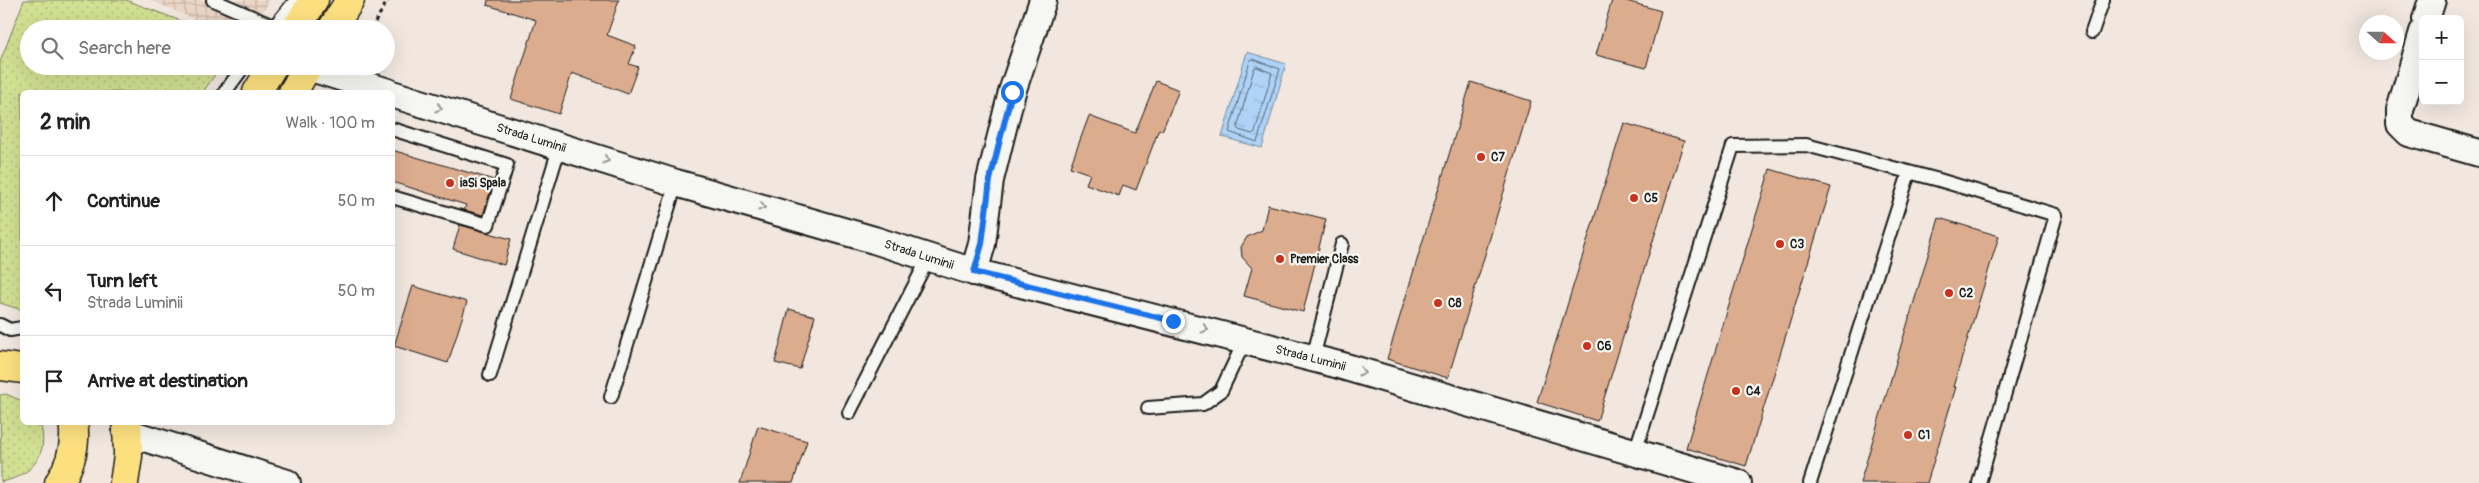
<!DOCTYPE html>
<meta charset="utf-8">
<style>
body{margin:0;font-family:Pangolin,sans-serif;background:#f6f6f6;color:#222}
.controls{position:absolute;right:15px;top:15px;display:grid;overflow:hidden;border-radius:8px;box-shadow:0 5px 20px #0002}
.controls button{width:45px;height:45px;display:grid;place-items:center;padding:0;border:0;border-bottom:1px solid #e0e0e0;background:#fff;color:#222;font:25px sans-serif}
.compass{position:absolute;left:2359px;top:15px;width:45px;height:45px;border-radius:50%;background:#fff;box-shadow:0 5px 20px #0002;rotate:111deg}
.stop{position:absolute;width:15px;height:15px;margin:-11px;border:4px solid #1a73e8;border-radius:50%;background:#fff}
.stop.end{background:#1a73e8;border-color:#fff;box-shadow:0 1px 5px #0008}
.list{margin:0;padding:0;list-style:none}
h2{display:flex;justify-content:space-between;align-items:center;height:65px;margin:0;padding:0 20px;font-size:21px}
h2 small{font-size:16px;font-weight:400;color:#767676}
.list li{display:grid;grid-template-columns:32px 1fr auto;gap:15px;align-items:center;box-sizing:border-box;height:90px;padding:0 20px;border-top:1px solid #e0e0e0}
.list b{display:block;font-size:19px;white-space:nowrap}
.list p{margin:0;font-size:16px;white-space:nowrap;color:#767676}
.list em{font-size:16px;font-style:normal;color:#767676}
.icon{flex:none;width:28px;height:28px;fill:none;stroke:currentColor;stroke-width:2;stroke-linecap:round;stroke-linejoin:round}
.map{position:relative;flex:none;width:2479px;height:483px;overflow:hidden}
.search{position:absolute;background:#fff;box-shadow:0 5px 20px #0002;left:20px;top:20px;width:375px;height:55px;display:flex;align-items:center;gap:12px;box-sizing:border-box;padding:0 18px;border-radius:28px;color:#767676;font-size:19px}
.panel{position:absolute;background:#fff;box-shadow:0 5px 20px #0002;left:20px;top:90px;width:375px;height:335px;border-radius:8px}
.map>svg:first-child{display:block}
.industrial{fill:url(#industrial-grid)}
.grass{fill:url(#grass-dots);stroke:#777e58}
.water{fill:url(#water-ripples);stroke:#748a9f}
.lines{fill:none;stroke-linecap:round;stroke-linejoin:round}
.shore{stroke:#566574;stroke-width:1}
.building{fill:#dcac8e;stroke:#1c1c1c}
.service-casing{stroke:#1c1c1c;stroke-width:16}
.minor-casing{stroke:#1c1c1c;stroke-width:30}
.trunk-casing{stroke:#1c1c1c;stroke-width:31}
.path{stroke:#1c1c1c;stroke-width:3;stroke-dasharray:4 4;stroke-linecap:butt}
.service{stroke:#f6f6f2;stroke-width:12}
.minor{stroke:#f6f6f2;stroke-width:26}
.trunk{stroke:#fce080;stroke-width:28}
.oneway{stroke:#949492}
.route{stroke:#1a73e8;stroke-width:6}
.poi-dot{fill:#c8321e;stroke:#f6f6f2;stroke-width:2}
.labels{text-anchor:middle;stroke-width:4.5;stroke-linejoin:round;paint-order:stroke}
.street-label{font-size:12px;fill:#1c1c1c;stroke:#f6f6f2}
.poi-label{font-size:12px;font-weight:bold;fill:#1c1c1c;stroke:#f6f6f2;text-anchor:start}
</style>
<div class="map">
<svg width="2479" height="483" viewBox="0 0 2479 483">
<defs>
<pattern id="industrial-grid" width="8" height="8" patternUnits="userSpaceOnUse" patternTransform="scale(1.25)"><rect width="8" height="8" fill="#ebd5c6"/><path d="M0 4h8M4 0v8" fill="none" stroke="#c9b6aa"/></pattern>
<pattern id="grass-dots" width="8" height="8" patternUnits="userSpaceOnUse" patternTransform="scale(1.25)"><rect width="8" height="8" fill="#d2e093"/><path d="M2 2h.1M6 6h.1" fill="none" stroke="#b4c07e" stroke-width="1.8" stroke-linecap="round"/></pattern>
<pattern id="water-ripples" width="26" height="14" patternUnits="userSpaceOnUse" patternTransform="scale(1.25)"><rect width="26" height="14" fill="#aed3f7"/><path d="M2 4q2-2 4 0t4 0M15 11q2-2 4 0t4 0" fill="none" stroke="#95b5d3"/></pattern>
</defs>
<rect width="100%" height="100%" fill="#f1e7de"/>
<filter id="ink" filterUnits="userSpaceOnUse"><feTurbulence type="fractalNoise" baseFrequency=".02" numOctaves="2"/><feDisplacementMap in="SourceGraphic" scale="10" xChannelSelector="R" yChannelSelector="G"/><feConvolveMatrix kernelMatrix="1 2 1 2 8 2 1 2 1" color-interpolation-filters="sRGB"/></filter>
<g filter="url(#ink)">
<path class="industrial" d="M 151,0 L 270,0 L 252,29 L 216,29 Z"/>
<g class="grass">
<path d="M 24,0 L 126,0 L 202,29 L 29,29 L 29,66 L 221,66 L 203,92 L 22,92 L 22,310 L 0,303 L 0,62 Z"/>
<path d="M 6,394 L 22,401 L 22,422 L 40,423 C 50,454 32,476 1,482 L 0,395 Z"/>
</g>
<path class="water" d="M 1247,52 L 1286,64 L 1262,148 L 1222,137 Z"/>
<g class="lines">
<g class="shore">
<path d="M 1253,59 L 1280,69 L 1257,142 L 1229,132 L 1250,61 Z"/>
<path d="M 1257,67 L 1272,73 L 1255,132 L 1252,134 L 1239,130 L 1237,128 L 1254,69 Z"/>
</g>
</g>
<g class="building">
<path d="M 488,0 L 619,0 L 607,35 L 636,46 L 629,64 L 638,67 L 628,94 L 572,73 L 559,114 L 511,99 L 536,20 L 487,5 Z"/>
<path d="M 1612,0 L 1623,0 L 1661,11 L 1646,68 L 1596,55 Z"/>
<path d="M 1156,81 L 1179,90 L 1162,131 L 1159,129 L 1136,190 L 1123,185 L 1119,196 L 1086,184 L 1090,174 L 1070,167 L 1089,116 L 1135,133 Z"/>
<path d="M 1471,82 L 1531,101 L 1448,378 L 1387,359 Z"/>
<path d="M 1624,123 L 1684,141 L 1597,421 L 1537,402 Z"/>
<path d="M 392,150 L 494,180 L 483,215 L 464,210 L 466,205 L 392,182 Z"/>
<path d="M 1770,169 L 1831,187 L 1746,466 L 1686,448 Z"/>
<path d="M 1268,205 L 1326,219 L 1303,312 L 1244,296 L 1252,268 L 1242,257 L 1241,247 L 1247,237 L 1262,230 Z"/>
<path d="M 1939,218 L 1999,236 L 1953,387 L 1956,387 L 1927,483 L 1860,483 Z"/>
<path d="M 460,225 L 511,239 L 504,265 L 453,249 Z"/>
<path d="M 413,286 L 467,302 L 448,363 L 394,346 Z"/>
<path d="M 789,309 L 815,316 L 800,369 L 775,363 Z"/>
<path d="M 758,426 L 807,441 L 793,483 L 740,483 Z"/>
</g>
<g class="lines">
<g class="service-casing">
<g id="service">
<path d="M 213,0 L 273,26"/>
<path d="M 272,29 L 296,0"/>
<path d="M 2092,32 L 2103,0"/>
<path d="M 225,92 L 244,66"/>
<path d="M 392,129 L 507,165 L 488,225 L 392,197"/>
<path d="M 0,325 L 10,330 L 22,328"/>
<path d="M 1313,358 L 1342,244"/>
<path d="M 490,375 L 560,145"/>
<path d="M 611,397 L 676,183"/>
<path d="M 1148,408 L 1203,404 L 1221,391 L 1245,340"/>
<path d="M 849,413 L 929,257"/>
<path d="M 1635,452 L 1733,146 L 1806,145 L 1939,180 L 2056,215 L 1979,483"/>
<path d="M 1810,483 L 1909,173"/>
</g>
</g>
<g class="minor-casing">
<g id="minor">
<path d="M 2426,19 L 2432,0"/>
<path d="M 2423,32 L 2400,110 L 2400,124 L 2409,133 L 2479,153"/>
<path d="M 308,67 L 388,92"/>
<path id="s1" d="M 392,94 L 676,183 L 874,240 L 974,272 L 1339,365 L 1738,483"/>
<path d="M 974,272 L 982,244 L 990,180 L 1012,92 L 1043,0"/>
<path d="M 126,432 L 287,483"/>
</g>
</g>
<g class="trunk-casing">
<g id="trunk">
<path d="M 296,29 L 314,0"/>
<path d="M 332,29 L 350,0"/>
<path d="M 257,92 L 273,66"/>
<path d="M 293,92 L 308,66"/>
<path d="M 0,366 L 22,369"/>
<path d="M 59,483 C 71,464 77,445 73,422"/>
<path d="M 124,483 L 128,456 L 127,422"/>
</g>
</g>
<path class="path" d="M 371,29 L 388,0"/>
<use href="#service" class="service"/>
<use href="#minor" class="minor"/>
<use href="#trunk" class="trunk"/>
</g>
<defs><path id="oneway-chevron" d="M-2-3.5L2.5 0L-2 3.5" fill="none" stroke-width="1.6" stroke-linecap="round" stroke-linejoin="round" transform="scale(1.25)"/></defs>
<g class="oneway">
<use href="#oneway-chevron" transform="translate(439 108) rotate(17)"/>
<use href="#oneway-chevron" transform="translate(606 160) rotate(18)"/>
<use href="#oneway-chevron" transform="translate(762 207) rotate(16)"/>
<use href="#oneway-chevron" transform="translate(1205 329) rotate(15)"/>
<use href="#oneway-chevron" transform="translate(1362 372) rotate(17)"/>
</g>
</g>
<g class="lines" filter="url(#ink)">
<path class="route" d="M 1012,92 L 990,180 L 982,244 L 974,272 L 1173,321"/>
</g>
<g class="poi-dot">
<circle cx="1481" cy="157" r="5"/>
<circle cx="450" cy="183" r="5"/>
<circle cx="1634" cy="198" r="5"/>
<circle cx="1780" cy="244" r="5"/>
<circle cx="1280" cy="259" r="5"/>
<circle cx="1949" cy="293" r="5"/>
<circle cx="1438" cy="303" r="5"/>
<circle cx="1587" cy="346" r="5"/>
<circle cx="1736" cy="391" r="5"/>
<circle cx="1908" cy="435" r="5"/>
</g>
<g class="labels">
<g class="street-label">
<text dy="4" stroke="none"><textPath href="#s1" startOffset="146">Strada Luminii</textPath></text>
<text dy="4" stroke="none"><textPath href="#s1" startOffset="551">Strada Luminii</textPath></text>
<text dy="4" stroke="none"><textPath href="#s1" startOffset="956">Strada Luminii</textPath></text>
</g>
<g class="poi-label">
<text x="1491" y="161">C7</text>
<text x="460" y="187">iaSi Spala</text>
<text x="1644" y="202">C5</text>
<text x="1790" y="248">C3</text>
<text x="1290" y="263">Premier Class</text>
<text x="1959" y="297">C2</text>
<text x="1448" y="307">C8</text>
<text x="1597" y="350">C6</text>
<text x="1746" y="395">C4</text>
<text x="1918" y="439">C1</text>
</g>
</g>
</svg>
<div class="controls">
<button>+</button>
<button>−</button>
</div>
<svg class="compass" viewBox="-18 -18 36 36"><path d="M0-13l5 13h-10z" fill="#e53935"/><path d="M0 13l5-13h-10z" fill="#767676"/></svg>
<div class="stop" style="left:1012px;top:92px"></div>
<div class="stop end" style="left:1173px;top:321px"></div>
<div class="search"><svg class="icon" aria-label="search" viewBox="0 0 24 24"><circle cx="10" cy="10" r="6"/><path d="M15 15l6 6"/></svg>Search here</div>
<section class="panel">
<h2>2 min<small>Walk · 100 m</small></h2>
<ul class="list">
<li><svg class="icon" aria-label="ahead" viewBox="0 0 24 24"><path d="M12 20V5M6 11l6-6 6 6"/></svg><div><b>Continue</b></div><em>50 m</em></li>
<li><svg class="icon" aria-label="left" viewBox="0 0 24 24"><path d="M17 20v-9H6M10 6l-5 5 5 5"/></svg><div><b>Turn left</b><p>Strada Luminii</p></div><em>50 m</em></li>
<li><svg class="icon" aria-label="arrive" viewBox="0 0 24 24"><path d="M6 21V4h12l-3 4 3 4H6"/></svg><div><b>Arrive at destination</b></div></li>
</ul>
</section>
</div>
